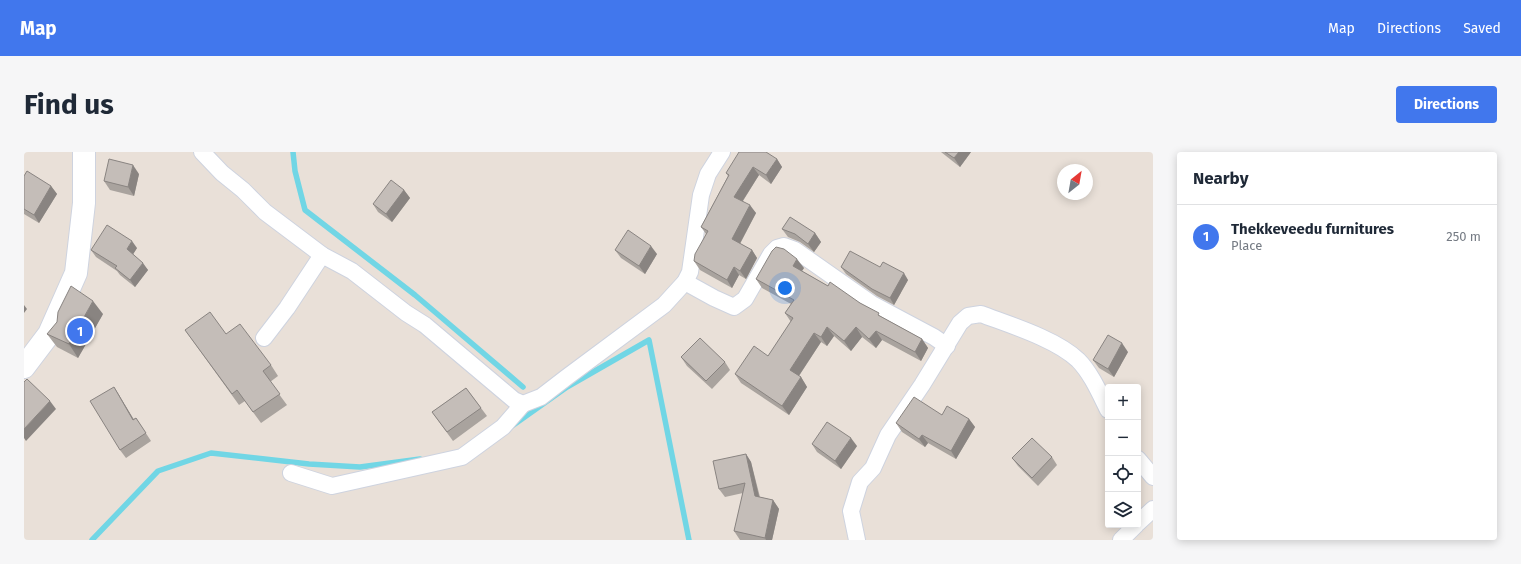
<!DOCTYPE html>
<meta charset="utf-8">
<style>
body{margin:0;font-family:"Fira Sans",sans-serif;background:#f6f6f7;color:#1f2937}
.controls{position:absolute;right:12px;bottom:12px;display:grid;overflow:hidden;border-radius:4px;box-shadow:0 2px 10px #0003}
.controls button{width:36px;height:36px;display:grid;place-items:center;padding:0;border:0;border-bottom:1px solid #e0e1e3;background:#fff;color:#1f2937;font:20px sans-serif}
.compass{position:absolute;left:1033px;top:12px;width:36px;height:36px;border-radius:50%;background:#fff;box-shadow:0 2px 10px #0003;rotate:31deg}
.you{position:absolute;left:761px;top:136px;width:14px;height:14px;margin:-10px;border:3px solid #fff;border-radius:50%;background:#1a73e8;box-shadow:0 0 0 6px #1a73e833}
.badge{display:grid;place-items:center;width:26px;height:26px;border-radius:50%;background:#4177ed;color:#fff;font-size:13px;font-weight:700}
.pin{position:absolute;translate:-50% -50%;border:2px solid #fff;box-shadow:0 1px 4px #0006}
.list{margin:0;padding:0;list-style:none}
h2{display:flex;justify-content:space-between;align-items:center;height:52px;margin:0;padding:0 16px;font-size:17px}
h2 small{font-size:13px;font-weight:400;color:#747a83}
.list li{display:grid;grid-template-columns:26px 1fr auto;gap:12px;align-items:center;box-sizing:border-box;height:64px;padding:0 16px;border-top:1px solid #e0e1e3}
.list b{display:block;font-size:15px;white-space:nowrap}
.list p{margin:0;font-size:13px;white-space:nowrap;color:#747a83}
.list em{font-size:13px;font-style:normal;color:#747a83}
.icon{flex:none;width:22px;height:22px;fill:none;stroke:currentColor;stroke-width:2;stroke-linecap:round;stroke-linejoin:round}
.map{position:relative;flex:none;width:1129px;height:388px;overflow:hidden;border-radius:4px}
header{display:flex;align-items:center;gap:24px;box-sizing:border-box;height:56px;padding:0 20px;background:#4177ed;color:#fff}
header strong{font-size:19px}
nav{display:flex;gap:22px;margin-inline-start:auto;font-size:14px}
.intro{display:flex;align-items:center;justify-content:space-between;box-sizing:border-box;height:96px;padding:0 24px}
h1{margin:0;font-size:28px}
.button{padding:10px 18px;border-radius:4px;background:#4177ed;color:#fff;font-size:14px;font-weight:700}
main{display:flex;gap:24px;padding:0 24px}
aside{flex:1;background:#fff;border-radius:4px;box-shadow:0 2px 10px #0003}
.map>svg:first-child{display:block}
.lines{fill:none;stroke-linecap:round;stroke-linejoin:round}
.stream{stroke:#71d6e5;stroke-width:5.5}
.street-casing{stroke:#ced3df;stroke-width:18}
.secondary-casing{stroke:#ced3df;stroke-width:24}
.street{stroke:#fff;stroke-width:16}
.secondary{stroke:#fff;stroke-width:22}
.wall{fill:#a9a39e}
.shaded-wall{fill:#898481}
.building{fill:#c4bdb8;stroke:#898481}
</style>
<header>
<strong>Map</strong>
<nav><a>Map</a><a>Directions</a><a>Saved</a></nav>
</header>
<div class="intro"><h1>Find us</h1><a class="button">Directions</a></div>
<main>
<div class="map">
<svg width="1129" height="388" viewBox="0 0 1129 388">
<rect width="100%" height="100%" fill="#e9e0d8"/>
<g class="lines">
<g class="stream">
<path d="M 269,0 L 271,19 L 281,58 L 391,143 L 499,235"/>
<path d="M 488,274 L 543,235 L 625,188 L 665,388"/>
<path d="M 68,388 L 134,319 L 187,301 L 285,312 L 336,315 L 396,307"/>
</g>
<g class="street-casing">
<g id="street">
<path d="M 178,0 L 198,21 L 219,38 L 241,60 L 298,103 L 328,119 L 382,161 L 401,173 L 490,248 L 499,252 L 517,245 L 543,225 L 640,153 L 661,130 L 666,120 L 677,43 L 684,22 L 698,0"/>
<path d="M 661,130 L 690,146 L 710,155 L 721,147 L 747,102 L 753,96 L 760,94 L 771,98 L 848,152 L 910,185 L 923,194"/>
<path d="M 240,186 L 263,156 L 298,103"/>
<path d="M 1114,307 L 1129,325"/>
<path d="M 267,321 L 308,334 L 438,305 L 479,275 L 499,252"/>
<path d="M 1114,371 L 1129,357"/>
<path d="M 833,388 L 827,359 L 836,330 L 849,316 L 864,283 L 898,233 L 936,171 L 944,164 L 957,162 C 986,173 1032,187 1054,208 C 1067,221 1076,242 1084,258"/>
<path d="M 1097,388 L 1112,373"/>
</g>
</g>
<g class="secondary-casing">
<path id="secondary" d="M 0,215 L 25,182 L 52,121 L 60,51 L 60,0"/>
</g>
<use href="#street" class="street"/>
<use href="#secondary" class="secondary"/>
</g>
<g class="wall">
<path d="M 917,0 L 947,0 L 936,15 Z"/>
<path d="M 753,7 L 758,15 L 747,32 L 735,23 L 719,49 L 732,61 L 716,92 L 728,98 L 733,106 L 722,127 L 715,123 L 708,136 L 676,118 L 670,109 L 682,82 L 677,75 L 704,24 L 702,21 Z"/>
<path d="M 115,22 L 110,44 L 86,38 L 80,29 Z"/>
<path d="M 0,24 L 27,34 L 33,42 L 15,71 L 0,62 Z"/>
<path d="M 380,38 L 386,46 L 368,70 L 354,60 L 349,52 Z"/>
<path d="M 758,77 L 791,81 L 797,90 L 790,100 L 776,90 L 764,85 Z"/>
<path d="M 113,96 L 109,102 L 124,118 L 111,135 L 96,123 L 93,119 L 72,105 L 67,98 Z"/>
<path d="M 591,98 L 633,102 L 621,122 L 597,106 Z"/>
<path d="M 817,115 L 856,115 L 884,128 L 870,153 L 853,144 L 822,122 Z"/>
<path d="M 780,116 L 778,119 L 804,134 L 836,151 L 858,165 L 898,187 L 904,196 L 897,209 L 858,188 L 852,196 L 838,185 L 827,199 L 810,184 L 803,194 L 797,190 L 775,224 L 777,225 L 783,235 L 765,263 L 717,231 L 711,222 L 744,204 L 767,170 L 761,161 L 767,152 L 738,136 L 732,127 Z"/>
<path d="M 79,162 L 54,206 L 33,195 L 23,182 Z"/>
<path d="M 161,178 L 202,182 L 247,213 L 254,224 L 246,230 L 263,253 L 237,271 L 221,249 L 215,253 Z"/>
<path d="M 1104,200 L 1090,225 L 1075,216 L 1069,208 Z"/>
<path d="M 657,205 L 701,210 L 706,218 L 688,237 L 663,214 Z"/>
<path d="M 90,235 L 95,243 L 109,267 L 112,266 L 127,289 L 102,306 L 96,298 Z"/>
<path d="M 442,236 L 463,264 L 429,289 L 408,260 Z"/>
<path d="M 918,263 L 945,267 L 951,275 L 932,307 L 904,291 L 901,295 L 878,280 L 872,271 Z"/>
<path d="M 788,292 L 833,294 L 817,317 L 793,300 Z"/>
<path d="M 722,302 L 727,310 L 736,345 L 749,348 L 755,357 L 748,388 L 716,388 L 710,379 L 719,341 L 701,345 L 695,337 Z"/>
<path d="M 1028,305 L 1033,313 L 1014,334 L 994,314 L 988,306 Z"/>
</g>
<g class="shaded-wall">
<path d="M 935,0 L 947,0 L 936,15 L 930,6 Z"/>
<path d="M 753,7 L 758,15 L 747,32 L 742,23 Z"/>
<path d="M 109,13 L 115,22 L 110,44 L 104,35 Z"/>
<path d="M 729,15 L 735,23 L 716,53 L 710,45 Z"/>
<path d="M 27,34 L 33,42 L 15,71 L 10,63 Z"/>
<path d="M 380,38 L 386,46 L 368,70 L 362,62 Z"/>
<path d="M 726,53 L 732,61 L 714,95 L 708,87 Z"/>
<path d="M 791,81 L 797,90 L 790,100 L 784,92 Z"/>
<path d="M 108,89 L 113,96 L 108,104 L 103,97 Z"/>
<path d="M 627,94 L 633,102 L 621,122 L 615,114 Z"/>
<path d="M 728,98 L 733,106 L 722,127 L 716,119 Z"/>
<path d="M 773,107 L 780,116 L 775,123 L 769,114 Z"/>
<path d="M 119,111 L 124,118 L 111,135 L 106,128 Z"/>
<path d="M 710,115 L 715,123 L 708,136 L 703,128 Z"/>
<path d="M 880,121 L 884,128 L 870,153 L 866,146 Z"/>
<path d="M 69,149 L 79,162 L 54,206 L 45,192 Z"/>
<path d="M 0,153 L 3,157 L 0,161 Z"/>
<path d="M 803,175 L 810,184 L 803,194 L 797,185 Z"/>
<path d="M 832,175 L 838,185 L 827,199 L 820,189 Z"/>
<path d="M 852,179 L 858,188 L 852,196 L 845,187 Z"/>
<path d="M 790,181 L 797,190 L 772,228 L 766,218 Z"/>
<path d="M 898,187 L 904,196 L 897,209 L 891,200 Z"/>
<path d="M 1098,191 L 1104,200 L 1090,225 L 1084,217 Z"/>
<path d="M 777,225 L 783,235 L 765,263 L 758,254 Z"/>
<path d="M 90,235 L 95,243 L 115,276 L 109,268 Z"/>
<path d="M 26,249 L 32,257 L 2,289 L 0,286 L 0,277 Z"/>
<path d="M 945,267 L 951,275 L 932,307 L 927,299 Z"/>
<path d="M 898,283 L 904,291 L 901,295 L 895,287 Z"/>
<path d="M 827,286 L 833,294 L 817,317 L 811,309 Z"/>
<path d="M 722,302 L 727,310 L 737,353 L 731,344 Z"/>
<path d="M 749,348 L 755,357 L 748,388 L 742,388 L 741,386 Z"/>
</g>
<g class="building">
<path d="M 715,0 L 742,0 L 753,7 L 742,23 L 729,15 L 710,45 L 726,53 L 708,87 L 728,98 L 716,119 L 710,115 L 703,128 L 670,109 L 671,102 L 684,79 L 677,75 L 705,23 L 702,21 Z"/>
<path d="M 921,0 L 935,0 L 930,6 Z"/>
<path d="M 85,7 L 109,13 L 104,35 L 80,29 Z"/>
<path d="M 3,19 L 27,34 L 10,63 L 0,57 L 0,24 Z"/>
<path d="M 367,28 L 380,38 L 362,62 L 349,52 Z"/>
<path d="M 766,65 L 791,81 L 784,92 L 771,82 L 758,77 Z"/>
<path d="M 83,73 L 108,89 L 103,97 L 119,111 L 106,128 L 91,116 L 93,114 L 67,98 Z"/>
<path d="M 604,78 L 627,94 L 615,114 L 591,98 Z"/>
<path d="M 752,95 L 760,97 L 773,107 L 769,114 L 804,134 L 806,130 L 836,151 L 855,161 L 854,163 L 898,187 L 891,200 L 852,179 L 845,187 L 832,175 L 820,189 L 803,175 L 797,185 L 790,181 L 766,218 L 777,225 L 758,254 L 711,222 L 730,194 L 744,204 L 769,166 L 761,161 L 770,148 L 732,127 L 748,99 Z"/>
<path d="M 826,99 L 856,115 L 859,110 L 880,121 L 866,146 L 848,137 L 817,115 Z"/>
<path d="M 47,134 L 69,149 L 45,192 L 23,182 L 33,170 L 34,160 Z"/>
<path d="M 186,160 L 202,182 L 216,172 L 247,213 L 239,219 L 256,242 L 229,260 L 213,238 L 208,242 L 161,178 Z"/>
<path d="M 1084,183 L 1098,191 L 1084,217 L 1069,208 Z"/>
<path d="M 676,186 L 701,210 L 682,229 L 657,205 Z"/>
<path d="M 3,227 L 26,249 L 0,277 L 0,230 Z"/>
<path d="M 90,235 L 109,268 L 112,266 L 122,281 L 96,298 L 66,249 Z"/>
<path d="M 442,236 L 457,256 L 423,280 L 408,260 Z"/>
<path d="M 890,245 L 918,263 L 923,254 L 945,267 L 927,299 L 898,283 L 895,287 L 872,271 Z"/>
<path d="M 803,270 L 827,286 L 811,309 L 788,292 Z"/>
<path d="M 1008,286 L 1028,305 L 1008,326 L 988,306 Z"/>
<path d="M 722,302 L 731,344 L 749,348 L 741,386 L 710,379 L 721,331 L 695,337 L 689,309 Z"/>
</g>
</svg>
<div class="controls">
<button>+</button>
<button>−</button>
<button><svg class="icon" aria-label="locate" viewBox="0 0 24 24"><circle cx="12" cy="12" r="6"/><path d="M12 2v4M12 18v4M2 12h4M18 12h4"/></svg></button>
<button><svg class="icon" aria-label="layers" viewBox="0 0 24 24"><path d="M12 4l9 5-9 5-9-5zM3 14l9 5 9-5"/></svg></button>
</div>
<svg class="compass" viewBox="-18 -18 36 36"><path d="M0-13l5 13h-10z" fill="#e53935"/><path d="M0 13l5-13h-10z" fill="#747a83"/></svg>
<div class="you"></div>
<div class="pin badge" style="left:56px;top:179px">1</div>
</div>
<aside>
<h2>Nearby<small></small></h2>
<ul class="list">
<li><span class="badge">1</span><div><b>Thekkeveedu furnitures</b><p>Place</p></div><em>250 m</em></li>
</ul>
</aside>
</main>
